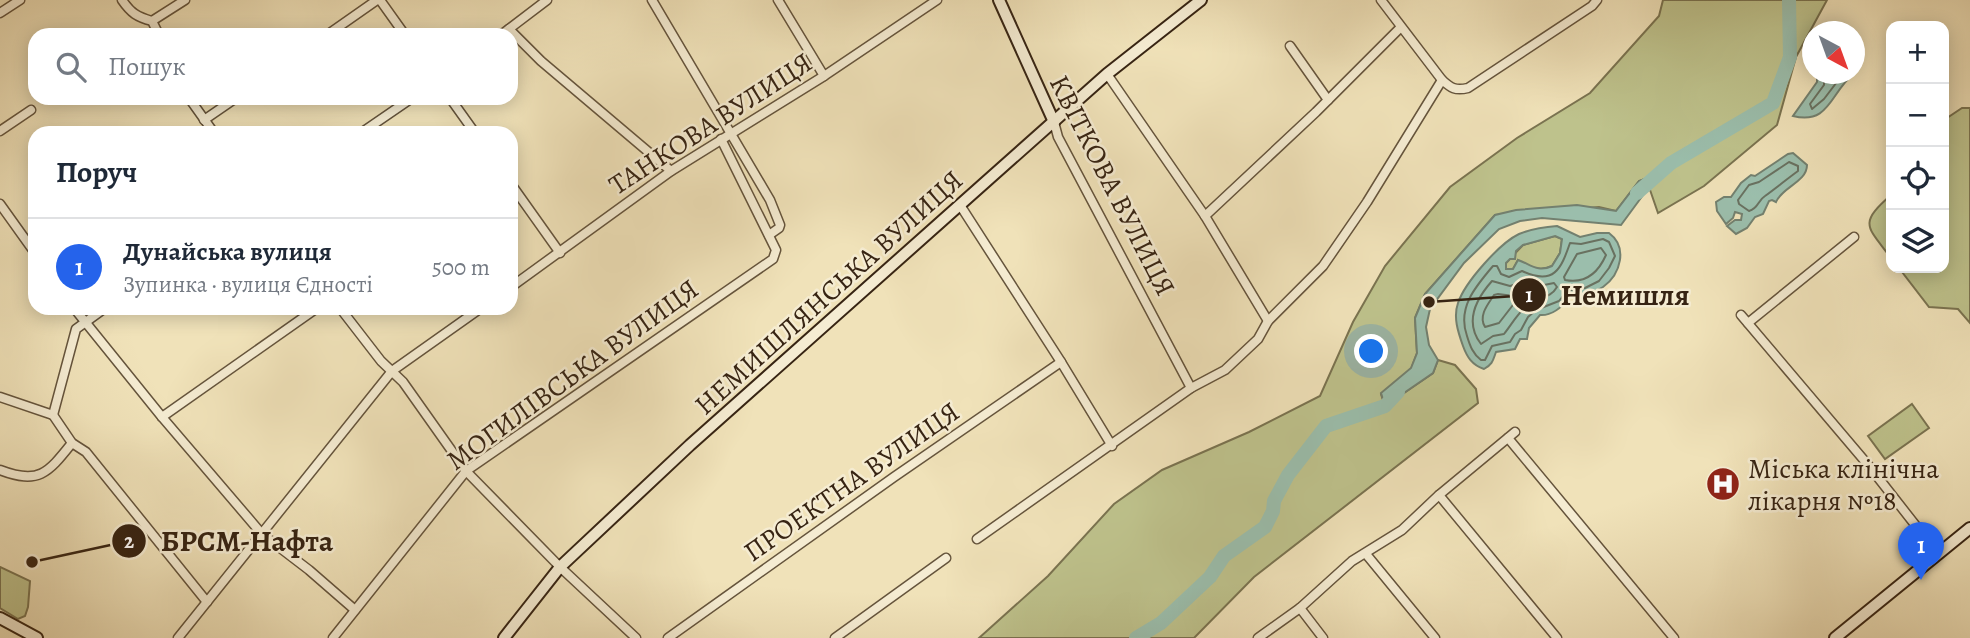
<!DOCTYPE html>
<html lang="uk">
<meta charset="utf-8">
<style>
body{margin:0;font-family:Alegreya,serif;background:#f6f6f7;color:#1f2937}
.controls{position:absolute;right:21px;top:21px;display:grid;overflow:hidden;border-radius:14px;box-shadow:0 4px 18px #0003}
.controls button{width:63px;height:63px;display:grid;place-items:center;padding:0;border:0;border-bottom:2px solid #e0e1e3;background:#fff;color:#1f2937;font:35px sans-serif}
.compass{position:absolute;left:1802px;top:21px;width:63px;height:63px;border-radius:50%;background:#fff;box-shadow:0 4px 18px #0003;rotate:139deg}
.you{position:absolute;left:1372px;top:352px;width:24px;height:24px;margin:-18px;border:5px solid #fff;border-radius:50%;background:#1a73e8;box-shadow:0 0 0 10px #1a73e833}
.badge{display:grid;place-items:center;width:46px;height:46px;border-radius:50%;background:#2563eb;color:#fff;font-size:23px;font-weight:700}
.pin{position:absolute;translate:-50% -58px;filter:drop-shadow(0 2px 4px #0008)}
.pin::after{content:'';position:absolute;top:37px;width:24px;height:21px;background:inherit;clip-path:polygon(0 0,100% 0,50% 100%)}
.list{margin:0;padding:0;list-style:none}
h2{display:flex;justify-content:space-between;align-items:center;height:91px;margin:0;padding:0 28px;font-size:30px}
h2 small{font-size:23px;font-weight:400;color:#747a83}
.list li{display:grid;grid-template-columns:46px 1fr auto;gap:21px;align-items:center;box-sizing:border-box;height:98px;padding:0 28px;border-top:2px solid #e0e1e3}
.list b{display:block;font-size:26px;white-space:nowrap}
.list p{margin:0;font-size:23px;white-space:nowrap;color:#747a83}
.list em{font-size:23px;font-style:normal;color:#747a83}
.icon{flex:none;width:38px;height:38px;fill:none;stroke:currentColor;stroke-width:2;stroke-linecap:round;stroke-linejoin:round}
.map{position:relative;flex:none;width:1970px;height:638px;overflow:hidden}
.search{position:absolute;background:#fff;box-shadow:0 4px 18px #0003;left:28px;top:28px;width:490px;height:77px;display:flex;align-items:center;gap:18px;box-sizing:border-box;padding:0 24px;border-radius:21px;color:#747a83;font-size:26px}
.panel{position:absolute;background:#fff;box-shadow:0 4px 18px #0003;left:28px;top:126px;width:490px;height:189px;border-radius:21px}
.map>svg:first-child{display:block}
.green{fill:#bec28c;stroke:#7a7350;stroke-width:2}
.water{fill:#9bbeac;stroke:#73806f;stroke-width:2;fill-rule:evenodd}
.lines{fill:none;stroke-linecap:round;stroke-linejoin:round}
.shore{stroke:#697160;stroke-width:2}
.river{stroke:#9bbeac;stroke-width:14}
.street-casing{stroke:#65543c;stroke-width:11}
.secondary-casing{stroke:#372413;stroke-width:14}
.street{stroke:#f5ecd2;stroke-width:8}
.secondary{stroke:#f5ecd2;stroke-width:10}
.labels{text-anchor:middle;stroke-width:5;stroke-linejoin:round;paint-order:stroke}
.street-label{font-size:28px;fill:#372413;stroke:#f5ecd2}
.poi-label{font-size:28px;fill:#372413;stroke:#f5ecd2;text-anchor:start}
.leader{fill:none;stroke:#372413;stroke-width:2.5}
.callout-dot{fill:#372413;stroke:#f5ecd2;stroke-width:2.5}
.mark-label{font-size:21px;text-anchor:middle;font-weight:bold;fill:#fff}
.callout-label{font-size:30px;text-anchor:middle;font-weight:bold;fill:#372413;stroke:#f5ecd2;stroke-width:5;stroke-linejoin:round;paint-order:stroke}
</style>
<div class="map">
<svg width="1970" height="638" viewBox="0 0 1970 638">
<rect width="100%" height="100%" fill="#f0e2b9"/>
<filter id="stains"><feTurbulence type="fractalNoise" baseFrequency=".00286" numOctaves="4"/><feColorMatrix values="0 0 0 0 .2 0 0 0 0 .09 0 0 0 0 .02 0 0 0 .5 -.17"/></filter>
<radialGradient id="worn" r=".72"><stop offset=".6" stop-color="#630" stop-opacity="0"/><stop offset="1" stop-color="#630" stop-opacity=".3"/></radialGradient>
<g class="green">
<path d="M 1663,0 L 1827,0 L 1796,57 L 1777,125 L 1704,186 L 1658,213 L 1649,187 L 1650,177 L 1639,181 L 1616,211 L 1599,207 L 1495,215 L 1425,294 L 1415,318 L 1417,353 L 1411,369 L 1381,394 L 1385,406 L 1433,373 L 1438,360 L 1455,365 L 1476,389 L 1478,403 L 1254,577 L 1194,638 L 979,638 L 1048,576 L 1114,504 L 1162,470 L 1249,432 L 1320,396 L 1353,322 L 1385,266 L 1450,187 L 1517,138 L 1590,93 L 1659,16 Z"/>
<path d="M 1962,108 L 1970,108 L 1970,323 L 1958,309 L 1929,307 L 1899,268 L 1944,268 L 1944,120 Z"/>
<path d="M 1891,195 L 1891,258 C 1867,226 1858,224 1891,195 Z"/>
<path d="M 1555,236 L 1562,239 L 1560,253 L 1552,266 C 1540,272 1529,267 1518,260 L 1513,269 L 1506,269 L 1506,263 L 1523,245 Z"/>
<path d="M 1912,404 L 1929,428 L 1885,459 L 1868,436 Z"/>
<path d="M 0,567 L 30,581 L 28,607 L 25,616 L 18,619 L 0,608 Z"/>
</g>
<g class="water">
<path d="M 1817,74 L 1853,74 C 1830,94 1829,125 1793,116 L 1817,82 Z"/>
<path d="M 1793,153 L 1807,165 C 1807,182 1782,187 1776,202 L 1772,200 L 1769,201 L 1763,214 L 1755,217 L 1747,228 L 1736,234 L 1727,226 L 1735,220 L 1741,220 L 1742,214 L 1735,212 L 1733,218 L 1726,224 L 1717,211 L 1716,202 L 1724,197 L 1731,197 L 1741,183 L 1751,175 L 1755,176 L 1788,154 Z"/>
<path d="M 1650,177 L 1649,187 L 1621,225 L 1542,218 L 1520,221 L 1499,229 L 1464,263 L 1430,309 L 1426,327 L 1429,345 L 1438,360 L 1433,373 L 1385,406 L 1381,393 L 1411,368 L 1417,353 L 1415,318 L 1425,294 L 1495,215 L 1516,210 L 1577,205 L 1616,211 L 1639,181 Z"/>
<path d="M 1557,226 L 1580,237 L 1597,233 L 1609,233 C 1628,247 1621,274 1603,287 C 1593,294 1582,296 1570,297 C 1563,306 1553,316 1540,315 L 1529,328 L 1527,339 L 1520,339 L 1515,349 L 1496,352 C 1493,360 1493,364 1484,369 C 1472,365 1467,357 1463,346 C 1458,332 1453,317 1458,303 C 1465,282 1500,243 1519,234 C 1531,229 1544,227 1557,226 ZM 1555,236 L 1562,239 L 1560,253 L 1552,266 C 1538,273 1530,264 1518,260 L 1513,269 L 1506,269 L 1506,263 L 1510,259 L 1515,259 L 1516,251 L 1523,245 Z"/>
</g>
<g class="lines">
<g class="shore">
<path d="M 1824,74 L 1824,85 L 1810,104 L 1812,109 L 1824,99 L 1843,74"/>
<path d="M 1789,162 L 1798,166 L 1798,171 C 1787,179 1776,188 1765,196 C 1757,201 1759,208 1749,211 L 1739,204 L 1738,200 L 1749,185 L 1759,182 Z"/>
<path d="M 1603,239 L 1609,242 L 1615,256 L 1609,268 L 1599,281 L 1585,288 L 1567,291 L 1559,301 L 1536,310 L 1528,317 L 1521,330 L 1515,334 L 1510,342 L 1492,346 L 1485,360 L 1481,360 C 1473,354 1470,346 1467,336 C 1457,308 1475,287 1493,266 L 1497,266 L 1501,274 L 1509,277 L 1522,271 C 1554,286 1561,269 1570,243 L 1581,244 Z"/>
<path d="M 1601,248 L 1606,255 C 1598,273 1585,284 1565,280 L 1564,277 L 1577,254 Z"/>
<path d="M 1492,281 L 1510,286 L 1523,282 L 1544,285 L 1554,283 L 1557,287 C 1550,299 1540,296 1529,304 C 1519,311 1512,324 1504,334 L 1493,336 L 1481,344 C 1464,322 1476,299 1492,281 Z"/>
<path d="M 1498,294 L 1514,296 L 1516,301 L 1499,323 L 1485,327 C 1478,316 1488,304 1494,295 Z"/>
</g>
<g class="river">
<path d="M 1637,193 L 1671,163 L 1773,103 L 1790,57 L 1789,0"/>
<path d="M 1136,638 L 1161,623 L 1210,577 L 1224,556 L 1265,527 L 1273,511 L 1274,501 L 1288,475 L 1326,426 L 1385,406 L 1398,392"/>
</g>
<g class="street-casing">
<g id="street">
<path d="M 122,0 C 131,13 137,17 152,21 L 159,35"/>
<path d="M 380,0 L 405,35"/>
<path d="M 652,0 L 770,200 L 780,225 L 779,228 L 769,235"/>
<path d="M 778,0 L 824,76"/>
<path d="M 1381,0 L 1442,80 C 1451,88 1455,91 1468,88 L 1592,6 L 1597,0"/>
<path d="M 0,13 L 20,0"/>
<path d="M 152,21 L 185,0"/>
<path d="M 509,29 L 541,61 L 671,171"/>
<path d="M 327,35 L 377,0"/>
<path d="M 501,35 L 547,0"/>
<path d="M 1290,46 L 1328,100"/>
<path d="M 1107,74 L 1205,216 L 1268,321"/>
<path d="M 189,98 L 214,133"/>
<path d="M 450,98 L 475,133"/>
<path d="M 204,120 L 236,98"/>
<path d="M 1054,122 L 1058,137 L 1191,388"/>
<path d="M 0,131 L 31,110"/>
<path d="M 361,133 L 412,98"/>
<path d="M 511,184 L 560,253"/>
<path d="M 0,204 L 35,253"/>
<path d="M 960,205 L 1061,362 L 1112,446"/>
<path d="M 1205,216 L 1316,112 L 1400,28"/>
<path d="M 511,287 L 671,171 L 824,76 L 937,0"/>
<path d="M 74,308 L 162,417 L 262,534 L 309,570 L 355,610"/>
<path d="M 340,308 L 381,361 L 403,382 L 466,471 L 560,567 L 636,638"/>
<path d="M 1741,315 L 1869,466 L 1938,554"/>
<path d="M 1748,323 L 1854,237"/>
<path d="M 0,397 L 53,415 L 72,443 L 86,452 L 207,602"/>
<path d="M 53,415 L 76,329 L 105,308"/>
<path d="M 162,417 L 317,308"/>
<path d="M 1508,438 L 1674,638"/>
<path d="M 0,470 C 39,485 48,473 72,443"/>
<path d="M 1439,495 L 1557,638"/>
<path d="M 977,539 L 1191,388 L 1225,370 L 1258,339 L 1268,321 L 1323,266 L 1367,202 L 1442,80"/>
<path d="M 1366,554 L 1435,638"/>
<path d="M 1300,608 L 1323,638"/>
<path d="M 178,638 L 392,371 L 481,308"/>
<path d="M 333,638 L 466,471 L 773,259 L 776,250 L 721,139"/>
<path d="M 668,638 L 894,477 L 1061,362"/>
<path d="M 835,638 L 946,558"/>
<path d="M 1258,638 L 1300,608 L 1352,561 L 1402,530 L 1439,495 L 1515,432"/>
</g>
</g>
<g class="secondary-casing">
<g id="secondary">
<path d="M 999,0 L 1054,122"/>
<path d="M 0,618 L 37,638"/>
<path d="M 504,638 L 560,567 L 690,445 L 1107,74 L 1201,0"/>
<path d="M 1835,638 L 1970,528"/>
</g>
</g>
<use href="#street" class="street"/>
<use href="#secondary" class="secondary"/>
</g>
<defs>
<g id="hospital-disc" transform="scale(1.75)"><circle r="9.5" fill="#8f2418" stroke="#f5ecd2"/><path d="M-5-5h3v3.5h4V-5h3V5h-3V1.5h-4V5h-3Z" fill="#fff"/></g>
</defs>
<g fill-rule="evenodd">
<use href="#hospital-disc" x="1723" y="484"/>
</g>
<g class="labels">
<g class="street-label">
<text transform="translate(710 123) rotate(-33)" y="10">ТАНКОВА ВУЛИЦЯ</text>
<text transform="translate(1113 185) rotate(63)" y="10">КВІТКОВА ВУЛИЦЯ</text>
<text transform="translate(828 292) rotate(-42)" y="10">НЕМИШЛЯНСЬКА ВУЛИЦЯ</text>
<text transform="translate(572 374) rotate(-36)" y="10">МОГИЛІВСЬКА ВУЛИЦЯ</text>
<text transform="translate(851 481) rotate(-35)" y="10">ПРОЕКТНА ВУЛИЦЯ</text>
</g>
<g class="poi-label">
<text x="1748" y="478">Міська клінічна<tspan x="1748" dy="32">лікарня №18</tspan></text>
</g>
</g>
<path class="leader" d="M1429 302L1529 295M32 562L129 541"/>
<g class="callout-dot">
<circle cx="1429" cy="302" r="7"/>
<circle cx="32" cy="562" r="7"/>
<circle cx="1529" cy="295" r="18"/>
<circle cx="129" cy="541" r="18"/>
</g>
<g class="mark-label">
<text x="1529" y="302">1</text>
<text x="129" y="548">2</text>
</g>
<g class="callout-label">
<text x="1625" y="305">Немишля</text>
<text x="247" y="551">БРСМ-Нафта</text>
</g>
<rect width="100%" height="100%" filter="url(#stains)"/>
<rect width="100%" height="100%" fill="url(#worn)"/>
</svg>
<div class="controls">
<button>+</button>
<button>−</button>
<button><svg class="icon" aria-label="locate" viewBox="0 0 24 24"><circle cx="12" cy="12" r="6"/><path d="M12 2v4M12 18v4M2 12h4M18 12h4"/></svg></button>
<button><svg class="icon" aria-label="layers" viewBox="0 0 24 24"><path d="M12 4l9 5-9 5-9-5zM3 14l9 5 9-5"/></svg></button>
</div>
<svg class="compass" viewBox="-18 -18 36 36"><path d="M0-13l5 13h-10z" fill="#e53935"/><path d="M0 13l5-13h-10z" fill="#747a83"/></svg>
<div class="you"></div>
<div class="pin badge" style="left:1921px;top:580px">1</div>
<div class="search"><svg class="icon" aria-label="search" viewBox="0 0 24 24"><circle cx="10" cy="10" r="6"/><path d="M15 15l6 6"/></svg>Пошук</div>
<section class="panel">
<h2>Поруч<small></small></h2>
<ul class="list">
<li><span class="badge">1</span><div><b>Дунайська вулиця</b><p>Зупинка · вулиця Єдності</p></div><em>500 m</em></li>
</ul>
</section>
</div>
